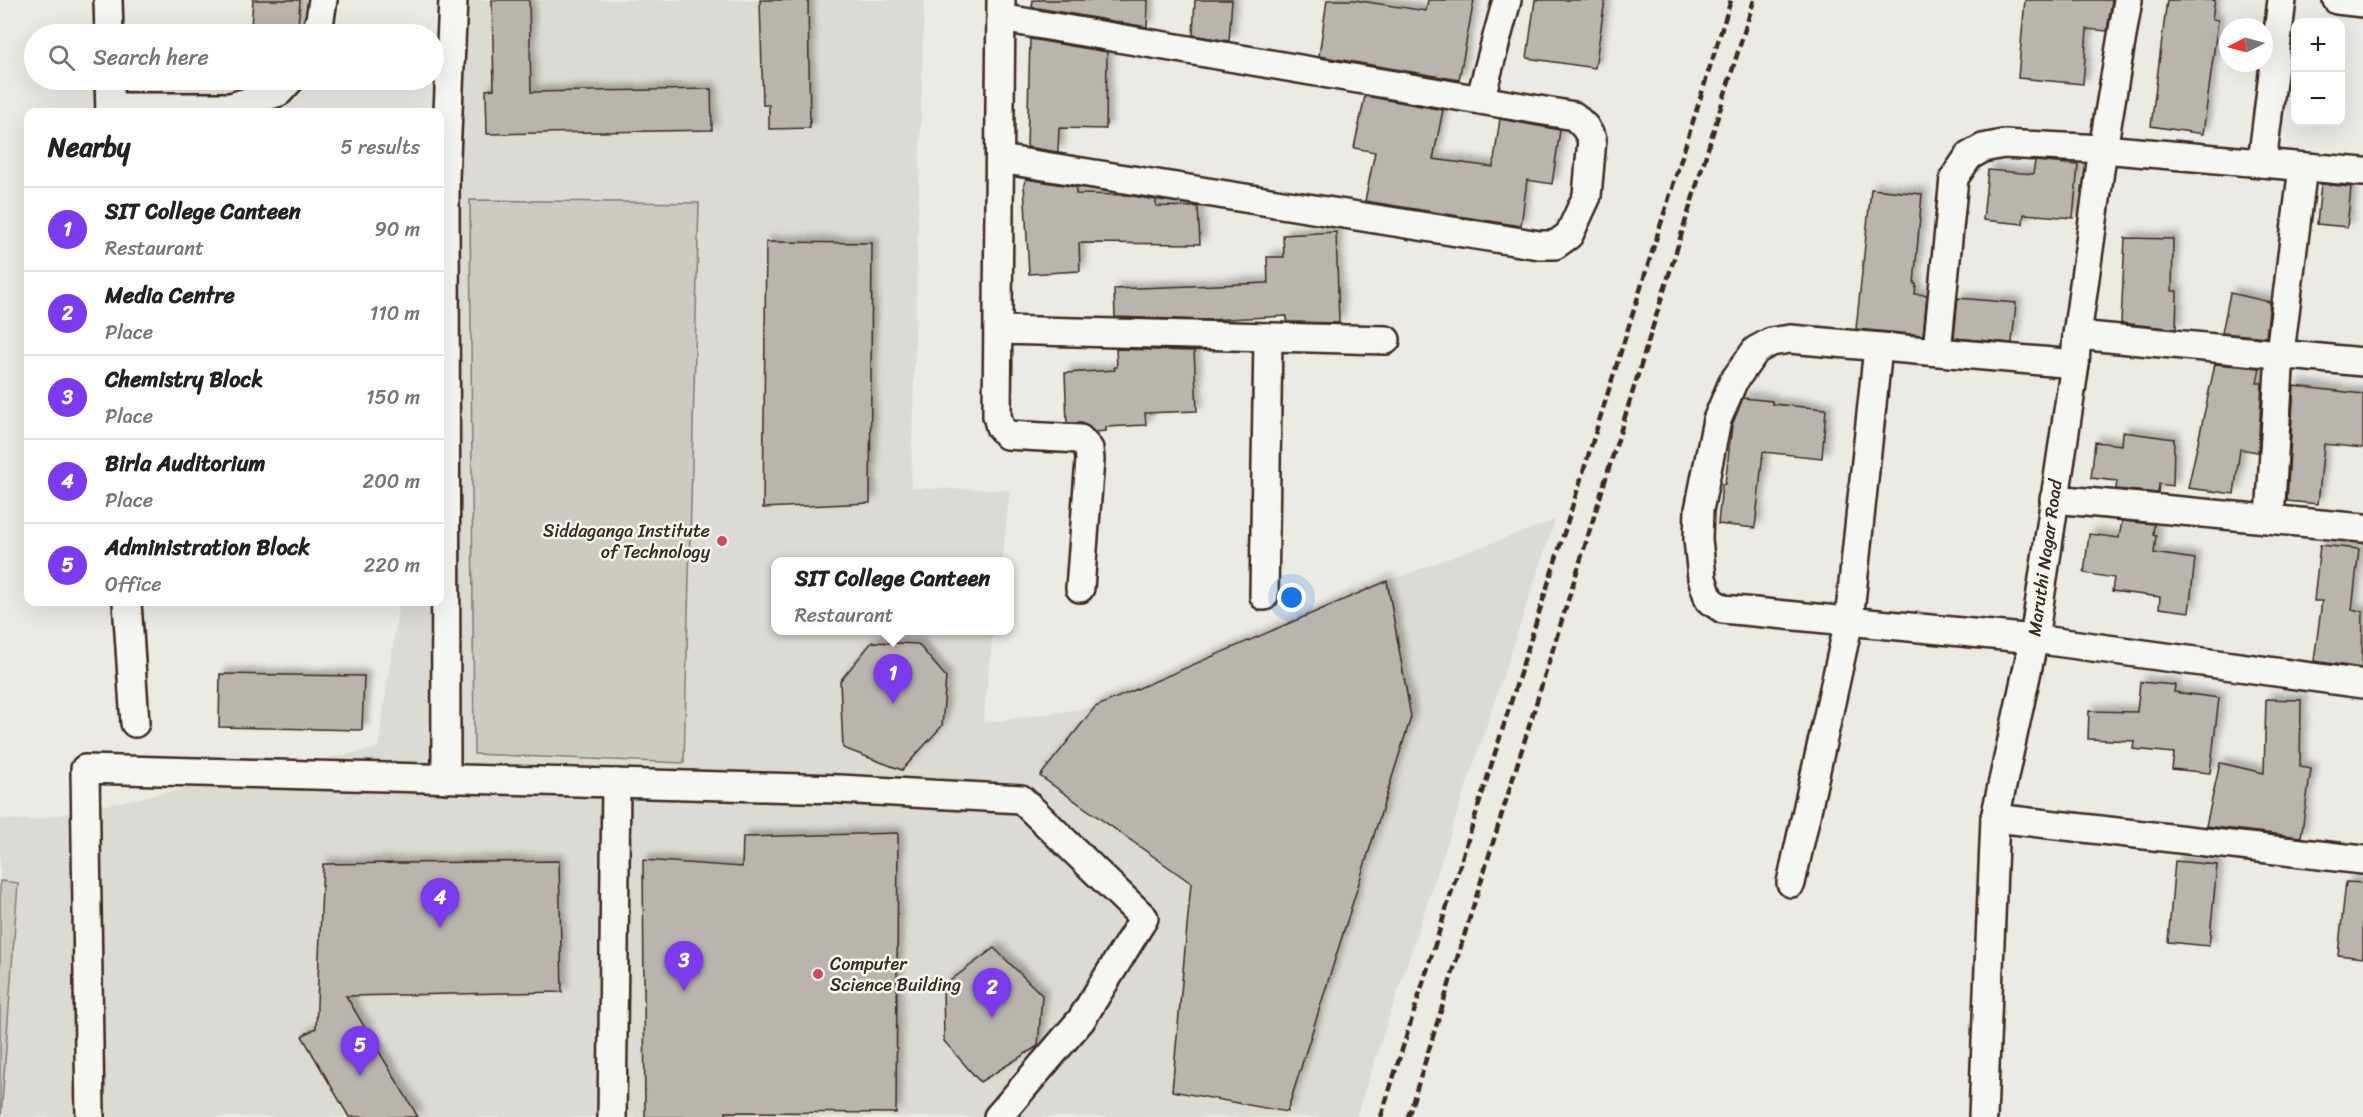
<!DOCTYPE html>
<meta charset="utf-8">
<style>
body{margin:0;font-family:Sriracha,sans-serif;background:#f2f2f2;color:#222}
.controls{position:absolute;right:18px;top:18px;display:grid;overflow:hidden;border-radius:12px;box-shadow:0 6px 24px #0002}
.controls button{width:54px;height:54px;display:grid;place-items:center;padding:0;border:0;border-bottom:2px solid #e0e0e0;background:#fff;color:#222;font:30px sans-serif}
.compass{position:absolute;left:2219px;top:18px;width:54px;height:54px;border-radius:50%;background:#fff;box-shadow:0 6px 24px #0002;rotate:264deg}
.you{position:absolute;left:1292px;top:598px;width:21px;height:21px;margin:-15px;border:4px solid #fff;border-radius:50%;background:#1a73e8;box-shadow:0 0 0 9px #1a73e833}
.badge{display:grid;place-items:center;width:39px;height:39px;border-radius:50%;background:#7c3aed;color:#fff;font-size:20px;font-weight:700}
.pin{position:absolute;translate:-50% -50px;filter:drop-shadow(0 2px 3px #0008)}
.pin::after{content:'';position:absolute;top:32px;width:21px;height:18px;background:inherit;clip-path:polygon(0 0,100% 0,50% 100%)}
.popup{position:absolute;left:771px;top:557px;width:243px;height:78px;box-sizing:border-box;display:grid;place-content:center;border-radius:12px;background:#fff;filter:drop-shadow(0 2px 4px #0005);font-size:20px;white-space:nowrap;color:#767676}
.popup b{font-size:22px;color:#222}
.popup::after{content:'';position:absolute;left:50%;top:100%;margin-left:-12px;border:12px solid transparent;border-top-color:#fff}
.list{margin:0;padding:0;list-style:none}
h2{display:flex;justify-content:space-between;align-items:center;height:78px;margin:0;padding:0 24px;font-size:26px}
h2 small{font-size:20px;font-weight:400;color:#767676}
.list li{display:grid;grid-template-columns:39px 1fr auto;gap:18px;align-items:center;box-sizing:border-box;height:84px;padding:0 24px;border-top:2px solid #e0e0e0}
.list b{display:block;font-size:22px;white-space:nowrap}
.list p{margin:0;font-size:20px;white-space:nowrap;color:#767676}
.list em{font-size:20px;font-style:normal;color:#767676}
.icon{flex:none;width:33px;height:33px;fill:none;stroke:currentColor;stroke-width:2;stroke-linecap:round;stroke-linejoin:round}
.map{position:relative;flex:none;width:2363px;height:1117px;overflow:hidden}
.search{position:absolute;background:#fff;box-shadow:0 6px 24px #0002;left:24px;top:24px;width:420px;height:66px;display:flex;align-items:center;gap:15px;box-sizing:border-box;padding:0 21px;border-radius:33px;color:#767676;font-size:22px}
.panel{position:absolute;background:#fff;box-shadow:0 6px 24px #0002;left:24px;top:108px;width:420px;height:498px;border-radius:12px}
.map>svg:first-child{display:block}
.built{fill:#dcdad4}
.green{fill:#cdcac4;stroke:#847a71;stroke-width:1.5}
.building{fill:#bab4ae;stroke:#3b2a1e;stroke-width:1.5;filter:url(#shadow)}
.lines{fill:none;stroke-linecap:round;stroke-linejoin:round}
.minor-casing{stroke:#3b2a1e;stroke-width:32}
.minor{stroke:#f6f6f2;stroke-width:27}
.rail{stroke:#3b2a1e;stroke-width:4.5;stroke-dasharray:9 4.5;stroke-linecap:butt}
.poi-dot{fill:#d1495b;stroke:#f6f6f2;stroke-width:2}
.labels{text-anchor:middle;stroke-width:5;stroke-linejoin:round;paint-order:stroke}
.poi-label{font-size:18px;fill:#3b2a1e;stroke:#f6f6f2;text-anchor:end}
.street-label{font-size:18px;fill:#3b2a1e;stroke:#f6f6f2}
</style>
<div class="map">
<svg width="2363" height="1117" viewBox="0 0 2363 1117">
<defs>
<filter id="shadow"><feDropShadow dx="5.5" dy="-5.5" stdDeviation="3" flood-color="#0004"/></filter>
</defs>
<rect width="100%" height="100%" fill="#ebeae5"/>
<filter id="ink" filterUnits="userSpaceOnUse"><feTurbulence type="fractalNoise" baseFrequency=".0167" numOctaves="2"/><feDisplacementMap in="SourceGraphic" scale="12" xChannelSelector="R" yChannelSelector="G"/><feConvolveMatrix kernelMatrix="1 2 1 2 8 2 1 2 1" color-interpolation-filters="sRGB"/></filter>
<g filter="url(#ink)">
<path class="built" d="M 438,0 L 924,0 L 911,488 L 1010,490 L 1002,561 L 776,562 L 776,630 L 993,631 L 983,723 L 1095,707 L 1387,581 L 1555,520 L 1356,1117 L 0,1117 L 0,819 L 34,820 L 378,748 L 399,602 L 440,602 L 440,112 L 434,112 Z"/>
<g class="green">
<path d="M 470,200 L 699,203 L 684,763 L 474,754 Z"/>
<path d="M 0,881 L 18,883 L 1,1117 L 0,1117 Z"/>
</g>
<g class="building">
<path d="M 253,0 L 300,0 L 298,28 L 251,26 Z"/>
<path d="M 492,0 L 529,0 L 531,92 L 711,89 L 712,130 L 487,134 L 486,90 L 494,89 Z"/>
<path d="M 760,0 L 808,0 L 810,128 L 769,129 L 769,105 L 763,105 Z"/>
<path d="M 1033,0 L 1148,0 L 1147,27 L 1032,7 Z"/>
<path d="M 1195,0 L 1232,0 L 1229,41 L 1193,35 Z"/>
<path d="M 1327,0 L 1354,0 L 1426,11 L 1428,0 L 1474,0 L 1459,80 L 1319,56 Z"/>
<path d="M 1535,0 L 1605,0 L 1595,68 L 1527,58 Z"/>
<path d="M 2025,0 L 2112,0 L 2107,31 L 2087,29 L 2083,84 L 2018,78 Z"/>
<path d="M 2167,0 L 2215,0 L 2212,19 L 2218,20 L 2203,134 L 2151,126 Z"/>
<path d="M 1030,39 L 1107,52 L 1106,129 L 1059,128 L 1058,152 L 1027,147 Z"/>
<path d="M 1365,96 L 1443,110 L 1433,159 L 1493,167 L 1500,119 L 1560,130 L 1552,184 L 1527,180 L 1521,226 L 1365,201 L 1375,152 L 1354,148 Z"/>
<path d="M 2035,161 L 2078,165 L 2073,218 L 2024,214 L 2023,224 L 1983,220 L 1988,170 L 2033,174 Z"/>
<path d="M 1026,179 L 1076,187 L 1076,194 L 1127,195 L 1156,200 L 1156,206 L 1198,207 L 1200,244 L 1079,243 L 1080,271 L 1029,274 L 1024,184 Z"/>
<path d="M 2321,184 L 2351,187 L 2347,227 L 2317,224 Z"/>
<path d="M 1871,189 L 1922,194 L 1914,284 L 1916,284 L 1915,294 L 1927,295 L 1923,335 L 1856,329 Z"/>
<path d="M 1336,232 L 1339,323 L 1287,322 L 1287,316 L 1206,320 L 1115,317 L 1114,289 L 1268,283 L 1267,257 L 1284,257 L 1283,235 Z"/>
<path d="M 2125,238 L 2173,239 L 2172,291 L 2177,291 L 2176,329 L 2121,323 Z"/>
<path d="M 766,242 L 872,243 L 870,503 L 763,508 Z"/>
<path d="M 2230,293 L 2270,302 L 2266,337 L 2222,333 Z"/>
<path d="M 1958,298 L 2016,303 L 2012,343 L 1954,338 Z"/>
<path d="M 1116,349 L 1194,351 L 1197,411 L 1145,413 L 1146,425 L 1106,427 L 1106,431 L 1095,432 L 1082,423 L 1067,423 L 1065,373 L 1115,370 L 1114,367 L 1117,367 Z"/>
<path d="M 2215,364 L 2260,368 L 2257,383 L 2262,383 L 2258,452 L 2240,449 L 2234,494 L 2188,488 Z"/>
<path d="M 2294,386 L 2363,394 L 2363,448 L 2324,444 L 2318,504 L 2287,501 Z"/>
<path d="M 1743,398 L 1772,401 L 1772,404 L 1826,409 L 1822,458 L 1763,452 L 1755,528 L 1718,524 L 1722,484 L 1725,484 L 1732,425 Z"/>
<path d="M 2123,432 L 2174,439 L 2173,486 L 2159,484 L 2158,493 L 2116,489 L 2117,481 L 2091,478 L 2095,442 L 2122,445 Z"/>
<path d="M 2122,521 L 2154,524 L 2153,535 L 2156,536 L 2154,553 L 2195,559 L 2189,612 L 2159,608 L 2160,597 L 2112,591 L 2114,578 L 2084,573 L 2089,534 L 2119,538 Z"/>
<path d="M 2320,545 L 2359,549 L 2352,610 L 2363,611 L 2362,668 L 2314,661 L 2322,601 L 2314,601 Z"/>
<path d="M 1387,581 L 1411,717 L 1287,1112 L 1172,1091 L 1191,883 L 1040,776 L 1095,707 Z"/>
<path d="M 872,642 L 918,644 L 946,677 L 942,726 L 902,770 L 843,748 L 840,681 Z"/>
<path d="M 220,674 L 364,676 L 362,730 L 219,727 Z"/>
<path d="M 2140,682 L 2175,685 L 2174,692 L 2219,698 L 2210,773 L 2172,769 L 2174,753 L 2133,749 L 2134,741 L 2088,739 L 2089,711 L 2137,712 Z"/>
<path d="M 2266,699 L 2301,700 L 2300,767 L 2311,769 L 2301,837 L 2206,826 L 2220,763 L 2264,773 Z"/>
<path d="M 898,833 L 896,1113 L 726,1112 L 726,1117 L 645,1117 L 643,860 L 742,867 L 743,837 Z"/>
<path d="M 559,861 L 562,992 L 346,996 L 418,1117 L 349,1117 L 302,1036 L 316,1028 L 323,864 Z"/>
<path d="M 2175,861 L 2217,865 L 2209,946 L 2168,942 Z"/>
<path d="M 2346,882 L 2363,883 L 2363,958 L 2338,955 Z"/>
<path d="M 994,948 L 1042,995 L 1038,1046 L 980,1082 L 944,1041 L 943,986 Z"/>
</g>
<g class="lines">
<g class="minor-casing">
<g id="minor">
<path d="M 108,0 L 109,34"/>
<path d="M 2337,0 L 2363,3"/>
<path d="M 1001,1 L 997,416 L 1000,427 L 1007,435 L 1080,439 L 1089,449 L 1090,460 L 1080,588"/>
<path d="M 315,34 L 320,19 L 323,0"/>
<path d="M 109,80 L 110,112"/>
<path d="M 1480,100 L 1507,0"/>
<path d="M 110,107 L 231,107 L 279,92 L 290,80"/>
<path d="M 1000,159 L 1539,245 L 1555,245 L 1569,235 L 1587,196 L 1592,139 L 1585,127 L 1574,116 L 1001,18"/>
<path d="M 2262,163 L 2282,0"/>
<path d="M 998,330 L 1386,340"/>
<path d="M 2077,335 L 2363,362"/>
<path d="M 1937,351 L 1954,178 L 1969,156 L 1983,148 L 2003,144 L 2103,149 L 2363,172"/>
<path d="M 2075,364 L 1790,339 L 1771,342 L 1756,350 L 1733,382 L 1717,420 L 1699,510 L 1698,539 L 1702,578 L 1709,600 L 1723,609 L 2034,639 L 2363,684"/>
<path d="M 2054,499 L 2363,528"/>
<path d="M 2270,519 L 2280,353 L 2303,167"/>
<path d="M 1264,596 L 1268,337"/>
<path d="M 127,602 L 135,723"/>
<path d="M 446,779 L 445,178 L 453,0"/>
<path d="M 1995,818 L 2363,860"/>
<path d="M 1791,883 L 1849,621 L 1878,348"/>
<path d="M 90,1117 L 85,769 L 839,789 L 1021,799 L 1144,918 L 1081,1020 L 998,1117"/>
<path d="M 612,1117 L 616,783"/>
<path d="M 1983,1117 L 1995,818 L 2034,639 L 2075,364 L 2077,335 L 2103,149 L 2128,0"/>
</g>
</g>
<use href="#minor" class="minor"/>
<g class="rail">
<path d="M 1381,1117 L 1731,0"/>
<path d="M 1408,1117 L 1754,0"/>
</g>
</g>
</g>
<g class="poi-dot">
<circle cx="722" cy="541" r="6"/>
<circle cx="818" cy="974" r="6"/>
</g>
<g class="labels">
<g class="poi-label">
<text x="710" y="537">Siddaganga Institute<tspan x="710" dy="21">of Technology</tspan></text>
<text x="830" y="970" text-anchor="start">Computer<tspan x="830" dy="21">Science Building</tspan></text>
</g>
<g class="street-label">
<text transform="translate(2045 558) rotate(-82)" y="6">Maruthi Nagar Road</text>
</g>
</g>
</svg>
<div class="controls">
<button>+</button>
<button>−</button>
</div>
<svg class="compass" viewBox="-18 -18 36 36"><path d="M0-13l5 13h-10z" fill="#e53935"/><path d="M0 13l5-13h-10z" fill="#767676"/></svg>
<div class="you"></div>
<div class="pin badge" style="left:893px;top:704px">1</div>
<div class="popup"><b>SIT College Canteen</b>Restaurant</div>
<div class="pin badge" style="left:992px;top:1018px">2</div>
<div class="pin badge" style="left:684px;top:991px">3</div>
<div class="pin badge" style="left:440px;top:928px">4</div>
<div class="pin badge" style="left:360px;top:1076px">5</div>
<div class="search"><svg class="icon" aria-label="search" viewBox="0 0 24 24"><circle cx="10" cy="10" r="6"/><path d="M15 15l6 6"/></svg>Search here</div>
<section class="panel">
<h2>Nearby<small>5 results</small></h2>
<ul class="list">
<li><span class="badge">1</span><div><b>SIT College Canteen</b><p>Restaurant</p></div><em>90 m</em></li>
<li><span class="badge">2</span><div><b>Media Centre</b><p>Place</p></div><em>110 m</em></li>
<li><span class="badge">3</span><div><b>Chemistry Block</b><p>Place</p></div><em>150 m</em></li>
<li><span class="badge">4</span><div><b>Birla Auditorium</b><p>Place</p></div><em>200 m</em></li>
<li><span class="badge">5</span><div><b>Administration Block</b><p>Office</p></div><em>220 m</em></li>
</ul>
</section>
</div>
